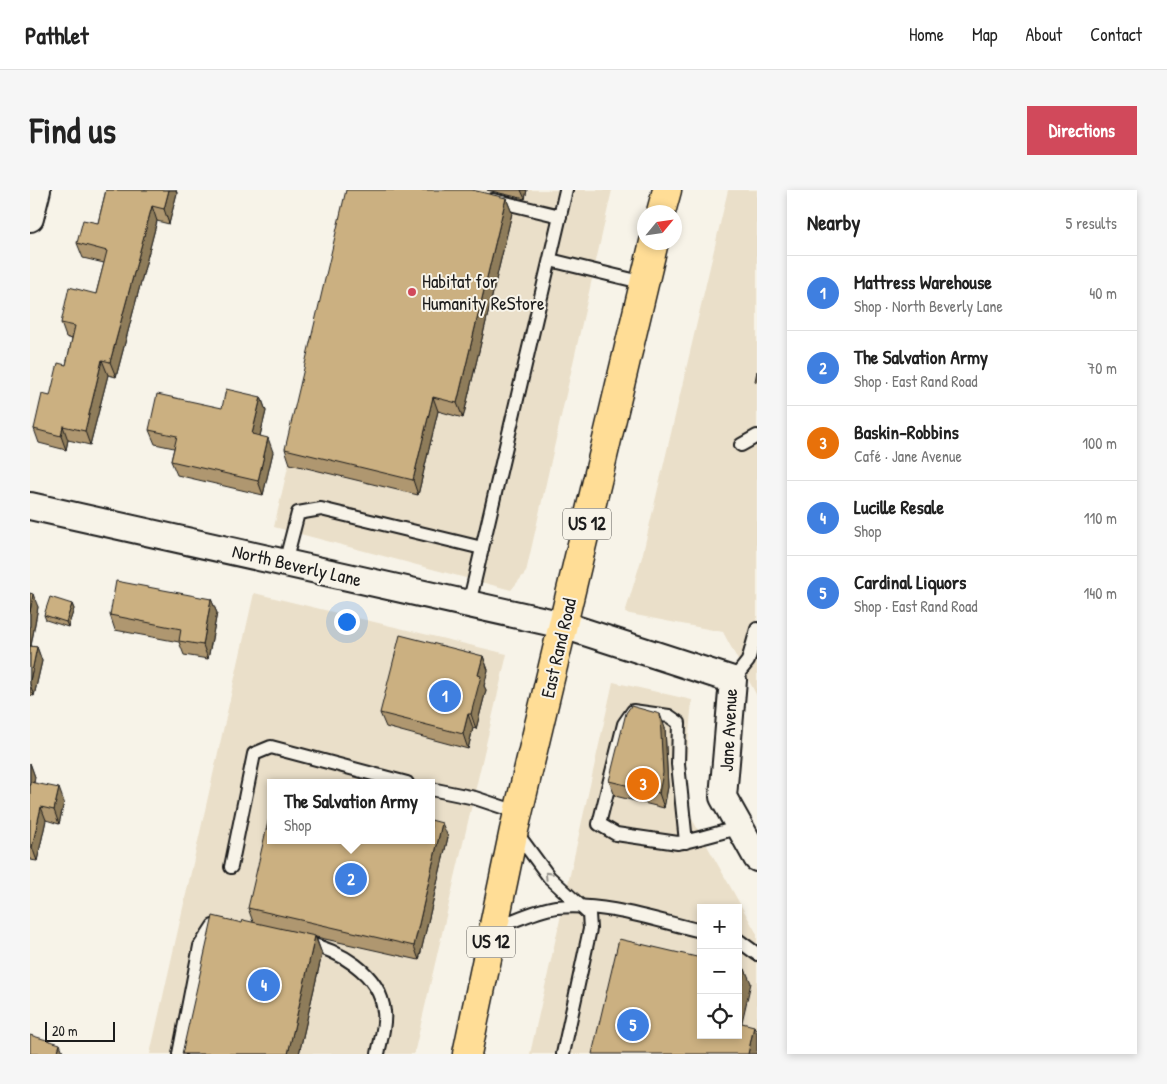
<!DOCTYPE html>
<meta charset="utf-8">
<style>
body{margin:0;font-family:"Patrick Hand",sans-serif;background:#f6f6f6;color:#222}
.controls{position:absolute;right:15px;bottom:15px;display:grid;overflow:hidden;border-radius:0px;box-shadow:0 2px 8px #0003}
.controls button{width:45px;height:45px;display:grid;place-items:center;padding:0;border:0;border-bottom:1px solid #e0e0e0;background:#fff;color:#222;font:25px sans-serif}
.compass{position:absolute;left:607px;top:15px;width:45px;height:45px;border-radius:50%;background:#fff;box-shadow:0 2px 8px #0003;rotate:61deg}
.scale{position:absolute;left:15px;bottom:12px;width:70px;box-sizing:border-box;padding-left:5px;border:2px solid #1c1c1c;border-top:0;font-size:14px;line-height:18px;white-space:nowrap;color:#1c1c1c;-webkit-text-stroke:4px #f7f3e8;paint-order:stroke}
.you{position:absolute;left:316px;top:431px;width:18px;height:18px;margin:-12px;border:4px solid #fff;border-radius:50%;background:#1a73e8;box-shadow:0 0 0 8px #1a73e833}
.badge{display:grid;place-items:center;width:32px;height:32px;border-radius:50%;background:#d1495b;color:#fff;font-size:16px;font-weight:700}
.pin{position:absolute;translate:-50% -50%;border:2px solid #fff;box-shadow:0 1px 5px #0006}
.popup{position:absolute;left:237px;top:589px;width:168px;height:65px;box-sizing:border-box;display:grid;place-content:center;border-radius:0px;background:#fff;filter:drop-shadow(0 1px 4px #0005);font-size:16px;white-space:nowrap;color:#767676}
.popup b{font-size:19px;color:#222}
.popup::after{content:'';position:absolute;left:50%;top:100%;margin-left:-10px;border:10px solid transparent;border-top-color:#fff}
.list{margin:0;padding:0;list-style:none}
h2{display:flex;justify-content:space-between;align-items:center;height:65px;margin:0;padding:0 20px;font-size:21px}
h2 small{font-size:16px;font-weight:400;color:#767676}
.list li{display:grid;grid-template-columns:32px 1fr auto;gap:15px;align-items:center;box-sizing:border-box;height:75px;padding:0 20px;border-top:1px solid #e0e0e0}
.list b{display:block;font-size:19px;white-space:nowrap}
.list p{margin:0;font-size:16px;white-space:nowrap;color:#767676}
.list em{font-size:16px;font-style:normal;color:#767676}
.icon{flex:none;width:28px;height:28px;fill:none;stroke:currentColor;stroke-width:2;stroke-linecap:round;stroke-linejoin:round}
.map{position:relative;flex:none;width:727px;height:864px;overflow:hidden;border-radius:0px}
header{display:flex;align-items:center;gap:30px;box-sizing:border-box;height:70px;padding:0 25px;background:#fff;border-bottom:1px solid #e0e0e0}
header strong{font-size:24px}
nav{display:flex;gap:28px;margin-inline-start:auto;font-size:18px}
.intro{display:flex;align-items:center;justify-content:space-between;box-sizing:border-box;height:120px;padding:0 30px}
h1{margin:0;font-size:35px}
.button{padding:12px 22px;border-radius:0px;background:#d1495b;color:#fff;font-size:18px;font-weight:700}
main{display:flex;gap:30px;padding:0 30px}
aside{flex:1;background:#fff;border-radius:0px;box-shadow:0 2px 8px #0003}
.map>svg:first-child{display:block}
.built{fill:#eadfc9;fill-rule:evenodd}
.lines{fill:none;stroke-linecap:round;stroke-linejoin:round}
.service-casing{stroke:#1c1c1c;stroke-width:16}
.minor-casing{stroke:#1c1c1c;stroke-width:30}
.primary-casing{stroke:#1c1c1c;stroke-width:31}
.service{stroke:#f7f3e8;stroke-width:12}
.minor{stroke:#f7f3e8;stroke-width:26}
.primary{stroke:#ffdd96;stroke-width:28}
.wall{fill:#af976f;stroke:#1c1c1c}
.shaded-wall{fill:#8e7b5a;stroke:#1c1c1c}
.building{fill:#cbb081;stroke:#1c1c1c}
.oneway{stroke:#94928c}
.poi-dot{fill:#d1495b;stroke:#f7f3e8;stroke-width:2}
.labels{text-anchor:middle;stroke-width:4;stroke-linejoin:round;paint-order:stroke}
.shield{fill:#f7f3e8;stroke:#5e5c59;stroke-width:1}
.shield-label{font-size:18px;font-weight:bold;fill:#1c1c1c}
.poi-label{font-size:19px;fill:#1c1c1c;stroke:#f7f3e8;text-anchor:start}
.street-label{font-size:19px;fill:#1c1c1c;stroke:#f7f3e8}
</style>
<header>
<strong>Pathlet</strong>
<nav><a>Home</a><a>Map</a><a>About</a><a>Contact</a></nav>
</header>
<div class="intro"><h1>Find us</h1><a class="button">Directions</a></div>
<main>
<div class="map">
<svg width="727" height="864" viewBox="0 0 727 864">
<rect width="100%" height="100%" fill="#f7f3e8"/>
<filter id="ink" filterUnits="userSpaceOnUse"><feTurbulence type="fractalNoise" baseFrequency=".02" numOctaves="2"/><feDisplacementMap in="SourceGraphic" scale="10" xChannelSelector="R" yChannelSelector="G"/><feConvolveMatrix kernelMatrix="1 2 1 2 8 2 1 2 1" color-interpolation-filters="sRGB"/></filter>
<g filter="url(#ink)">
<g class="built">
<path d="M 322,0 L 582,0 L 496,382 L 481,400 L 244,337 Z"/>
<path d="M 698,0 L 727,0 L 727,506 L 693,442 L 595,423 L 612,367 Z"/>
<path d="M 224,403 L 477,464 L 384,864 L 120,864 ZM 241,593 L 401,593 L 401,650 L 241,650 Z"/>
<path d="M 583,492 L 662,510 L 655,590 L 662,629 L 727,744 L 727,864 L 500,864 ZM 671,718 L 708,718 L 708,845 L 671,845 Z"/>
</g>
<g class="lines">
<g class="service-casing">
<g id="service">
<path d="M 463,10 L 530,26"/>
<path d="M 520,70 L 615,93"/>
<path d="M 711,255 L 727,246"/>
<path d="M 255,373 L 268,323 L 291,319 L 452,358"/>
<path d="M 439,414 L 536,0"/>
<path d="M 703,490 L 718,471 L 727,439"/>
<path d="M 401,599 L 445,608 L 490,623"/>
<path d="M 486,642 L 519,687 L 559,724 L 560,739 L 533,864"/>
<path d="M 656,652 L 648,574 L 649,533 L 639,526 L 603,521 L 594,534 L 569,634 L 586,644 L 648,653 C 669,649 689,643 710,637"/>
<path d="M 201,677 L 224,564 L 241,557 L 377,593"/>
<path d="M 464,738 C 484,731 506,720 526,717 C 574,712 625,730 671,741"/>
<path d="M 708,750 L 727,764"/>
<path d="M 273,752 C 308,760 350,782 354,822 C 356,835 350,852 348,864"/>
<path d="M 149,864 L 170,756 L 183,736 L 192,736"/>
</g>
</g>
<g class="minor-casing">
<g id="minor">
<path d="M 0,28 L 7,0"/>
<path d="M 0,316 L 533,435 L 703,490 L 693,607 L 727,668"/>
</g>
</g>
<g class="primary-casing">
<g id="primary">
<path d="M 631,22 L 637,0"/>
<path d="M 437,864 L 484,640 L 624,52"/>
</g>
</g>
<use href="#service" class="service"/>
<use href="#minor" class="minor"/>
<use href="#primary" class="primary"/>
</g>
<g class="wall">
<path d="M 76,0 L 146,0 L 147,3 L 139,34 L 127,31 L 86,187 L 78,185 L 60,255 L 38,250 L 36,260 L 9,253 L 4,239 L 36,175 L 42,149 L 36,147 L 31,133 L 66,104 L 74,73 L 53,68 L 47,53 L 68,33 Z"/>
<path d="M 457,0 L 497,0 L 495,9 Z"/>
<path d="M 476,8 L 482,23 L 433,228 L 408,221 L 388,305 L 260,274 L 255,259 Z"/>
<path d="M 231,207 L 236,221 L 230,246 L 243,262 L 233,305 L 147,285 L 141,271 L 144,258 L 125,254 L 119,240 Z"/>
<path d="M 0,403 L 8,417 L 1,456 L 7,457 L 12,471 L 4,506 L 0,505 Z"/>
<path d="M 181,409 L 187,423 L 178,469 L 154,465 L 149,452 L 85,440 L 80,425 Z"/>
<path d="M 42,414 L 44,419 L 38,437 L 16,430 L 14,425 Z"/>
<path d="M 453,466 L 458,480 L 454,496 L 456,500 L 446,539 L 443,538 L 438,559 L 356,537 L 350,523 Z"/>
<path d="M 635,538 L 638,597 L 634,618 L 585,606 L 579,591 Z"/>
<path d="M 0,573 L 5,587 L 4,593 L 34,612 L 29,634 L 16,630 L 7,671 L 0,670 Z"/>
<path d="M 418,647 L 389,770 L 286,747 L 292,764 L 269,864 L 152,864 L 223,732 L 218,718 Z"/>
</g>
<g class="shaded-wall">
<path d="M 139,0 L 146,0 L 147,3 L 139,34 L 134,19 Z"/>
<path d="M 491,0 L 497,0 L 495,9 Z"/>
<path d="M 476,8 L 482,23 L 433,228 L 427,213 Z"/>
<path d="M 122,16 L 127,31 L 86,187 L 80,172 Z"/>
<path d="M 72,170 L 78,185 L 60,255 L 55,241 Z"/>
<path d="M 231,207 L 236,221 L 227,258 L 222,244 Z"/>
<path d="M 403,207 L 408,221 L 388,305 L 383,290 Z"/>
<path d="M 33,236 L 38,250 L 36,260 L 31,246 Z"/>
<path d="M 238,248 L 243,262 L 233,305 L 228,291 Z"/>
<path d="M 3,404 L 8,417 L 0,461 L 0,422 Z"/>
<path d="M 181,409 L 187,423 L 178,469 L 173,455 Z"/>
<path d="M 42,414 L 44,419 L 38,437 L 36,432 Z"/>
<path d="M 7,457 L 12,471 L 4,506 L 0,494 L 0,491 Z"/>
<path d="M 453,466 L 458,480 L 454,496 L 456,500 L 446,539 L 441,524 L 448,485 Z"/>
<path d="M 438,524 L 443,538 L 438,559 L 433,544 Z"/>
<path d="M 630,524 L 635,538 L 638,597 L 634,618 L 629,603 Z"/>
<path d="M 0,573 L 5,587 L 1,605 L 0,602 Z"/>
<path d="M 29,598 L 34,612 L 29,634 L 24,620 Z"/>
<path d="M 11,617 L 16,630 L 7,671 L 2,657 Z"/>
<path d="M 412,633 L 418,647 L 389,770 L 384,756 Z"/>
<path d="M 285,746 L 292,764 L 269,864 L 258,864 Z"/>
<path d="M 715,779 L 721,793 L 709,845 L 708,810 Z"/>
<path d="M 724,836 L 727,843 L 727,864 L 718,864 Z"/>
<path d="M 30,854 L 34,864 L 27,864 Z"/>
</g>
<g class="building">
<path d="M 76,0 L 139,0 L 134,19 L 122,16 L 80,172 L 72,170 L 55,241 L 33,236 L 31,246 L 4,239 L 12,204 L 20,206 L 28,173 L 36,175 L 45,136 L 31,133 L 39,97 L 66,104 L 77,61 L 47,53 L 53,30 L 68,33 Z"/>
<path d="M 316,0 L 442,0 L 476,8 L 427,213 L 403,207 L 383,290 L 255,259 Z"/>
<path d="M 727,181 L 727,192 L 725,191 Z"/>
<path d="M 196,199 L 231,207 L 222,244 L 238,248 L 228,291 L 141,271 L 147,246 L 119,240 L 127,204 L 192,218 Z"/>
<path d="M 86,391 L 181,409 L 173,455 L 149,451 L 151,439 L 80,425 Z"/>
<path d="M 0,403 L 3,404 L 0,422 Z"/>
<path d="M 20,407 L 42,414 L 36,432 L 14,425 Z"/>
<path d="M 370,445 L 453,466 L 448,485 L 451,486 L 441,524 L 438,524 L 433,544 L 350,523 Z"/>
<path d="M 0,456 L 7,457 L 0,491 Z"/>
<path d="M 601,516 L 630,524 L 633,583 L 629,603 L 579,591 L 596,523 Z"/>
<path d="M 0,592 L 29,598 L 24,620 L 11,617 L 2,657 L 0,657 Z"/>
<path d="M 241,619 L 241,650 L 401,650 L 401,630 L 412,633 L 384,756 L 218,718 Z"/>
<path d="M 183,726 L 212,733 L 213,730 L 285,746 L 258,864 L 152,864 Z"/>
<path d="M 589,749 L 671,768 L 671,845 L 708,845 L 708,832 L 724,836 L 718,864 L 562,864 Z"/>
<path d="M 708,777 L 715,779 L 708,810 Z"/>
<path d="M 0,845 L 30,854 L 27,864 L 0,864 Z"/>
</g>
<defs><path id="oneway-chevron" d="M-2-3.5L2.5 0L-2 3.5" fill="none" stroke-width="1.6" stroke-linecap="round" stroke-linejoin="round" transform="scale(1.25)"/></defs>
<use class="oneway" href="#oneway-chevron" transform="translate(518 685) rotate(-134)"/>
</g>
<circle class="poi-dot" cx="382" cy="102" r="5"/>
<g class="labels">
<g class="shield">
<rect x="533" y="318.5" width="48" height="31" rx="4"/>
<rect x="437" y="736.5" width="48" height="31" rx="4"/>
</g>
<g class="shield-label">
<text x="557" y="340">US 12</text>
<text x="461" y="758">US 12</text>
</g>
<g class="poi-label">
<text x="392" y="98">Habitat for<tspan x="392" dy="22">Humanity ReStore</tspan></text>
</g>
<g class="street-label">
<text transform="translate(267 375) rotate(13)" y="7">North Beverly Lane</text>
<text transform="translate(528 458) rotate(-77)" y="7">East Rand Road</text>
<text transform="translate(698 540) rotate(-87)" y="7">Jane Avenue</text>
</g>
</g>
</svg>
<div class="controls">
<button>+</button>
<button>−</button>
<button><svg class="icon" aria-label="locate" viewBox="0 0 24 24"><circle cx="12" cy="12" r="6"/><path d="M12 2v4M12 18v4M2 12h4M18 12h4"/></svg></button>
</div>
<svg class="compass" viewBox="-18 -18 36 36"><path d="M0-13l5 13h-10z" fill="#e53935"/><path d="M0 13l5-13h-10z" fill="#767676"/></svg>
<div class="scale">20 m</div>
<div class="you"></div>
<div class="pin badge" style="left:415px;top:506px;background:#3f7fe0">1</div>
<div class="pin badge" style="left:321px;top:689px;background:#3f7fe0">2</div>
<div class="popup"><b>The Salvation Army</b>Shop</div>
<div class="pin badge" style="left:613px;top:594px;background:#e8710a">3</div>
<div class="pin badge" style="left:234px;top:795px;background:#3f7fe0">4</div>
<div class="pin badge" style="left:603px;top:835px;background:#3f7fe0">5</div>
</div>
<aside>
<h2>Nearby<small>5 results</small></h2>
<ul class="list">
<li><span class="badge" style="background:#3f7fe0">1</span><div><b>Mattress Warehouse</b><p>Shop · North Beverly Lane</p></div><em>40 m</em></li>
<li><span class="badge" style="background:#3f7fe0">2</span><div><b>The Salvation Army</b><p>Shop · East Rand Road</p></div><em>70 m</em></li>
<li><span class="badge" style="background:#e8710a">3</span><div><b>Baskin-Robbins</b><p>Café · Jane Avenue</p></div><em>100 m</em></li>
<li><span class="badge" style="background:#3f7fe0">4</span><div><b>Lucille Resale</b><p>Shop</p></div><em>110 m</em></li>
<li><span class="badge" style="background:#3f7fe0">5</span><div><b>Cardinal Liquors</b><p>Shop · East Rand Road</p></div><em>140 m</em></li>
</ul>
</aside>
</main>
